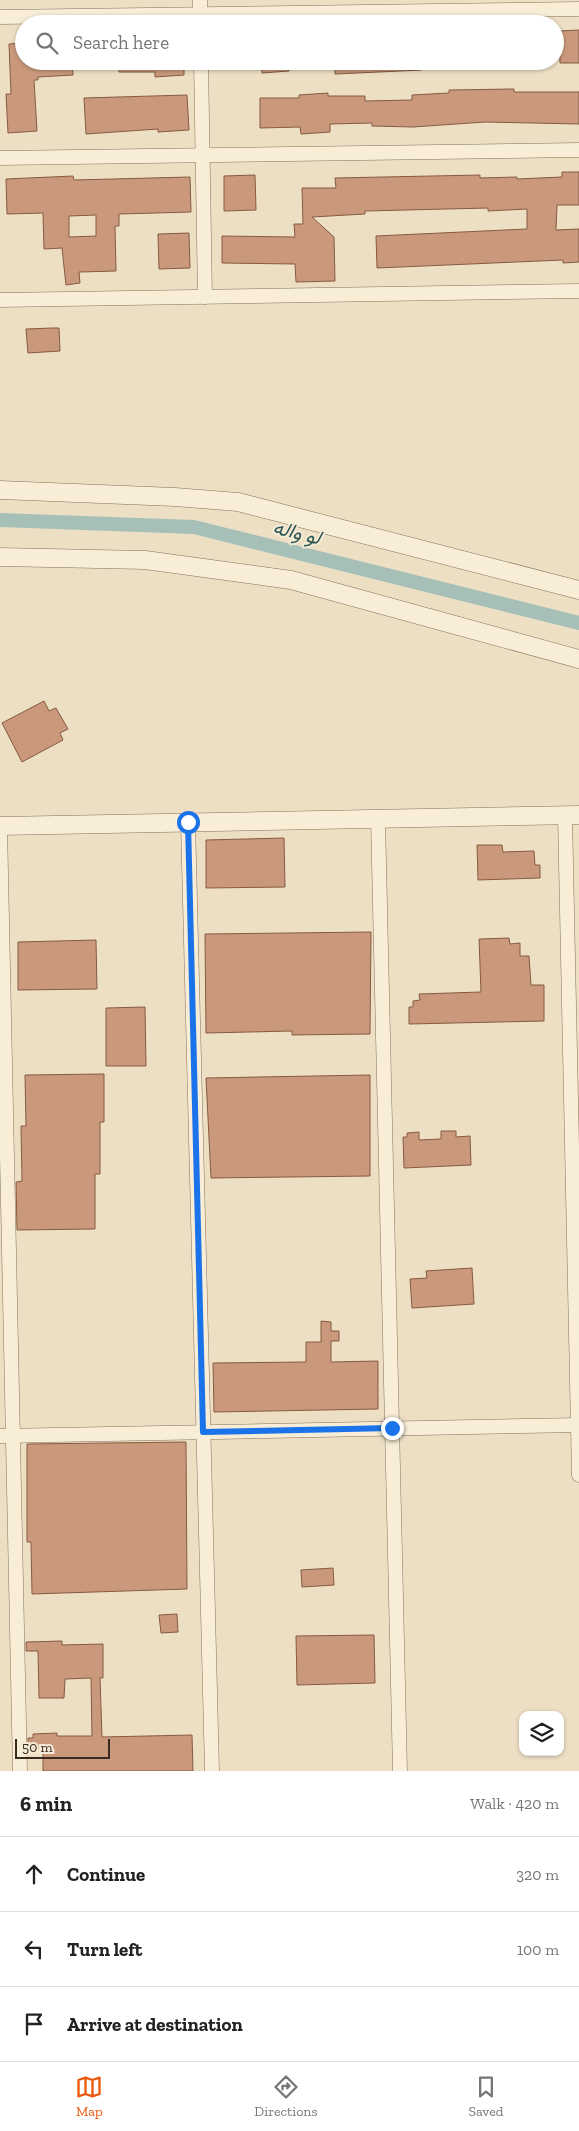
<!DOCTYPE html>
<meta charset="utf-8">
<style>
body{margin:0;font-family:"Zilla Slab",Vazirmatn,serif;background:#f2f2f2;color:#222}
.controls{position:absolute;right:15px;bottom:15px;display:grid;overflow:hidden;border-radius:10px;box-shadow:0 1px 4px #0004}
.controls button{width:45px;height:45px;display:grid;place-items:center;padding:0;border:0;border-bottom:1px solid #e0e0e0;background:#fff;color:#222;font:25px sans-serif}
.scale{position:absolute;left:15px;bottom:12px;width:95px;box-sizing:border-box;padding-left:5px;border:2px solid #382a1f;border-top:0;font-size:14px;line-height:18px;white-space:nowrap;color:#382a1f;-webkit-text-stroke:4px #f5ead4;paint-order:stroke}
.stop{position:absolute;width:15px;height:15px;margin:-11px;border:4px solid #1a73e8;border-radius:50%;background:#fff}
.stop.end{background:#1a73e8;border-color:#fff;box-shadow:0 1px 5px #0008}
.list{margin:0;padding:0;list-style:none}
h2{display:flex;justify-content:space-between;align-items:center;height:65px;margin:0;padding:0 20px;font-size:21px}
h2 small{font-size:16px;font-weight:400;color:#767676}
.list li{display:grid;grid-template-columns:32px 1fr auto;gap:15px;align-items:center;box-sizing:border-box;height:75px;padding:0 20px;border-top:1px solid #e0e0e0}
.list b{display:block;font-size:19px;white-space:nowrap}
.list em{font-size:16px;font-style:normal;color:#767676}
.icon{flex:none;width:28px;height:28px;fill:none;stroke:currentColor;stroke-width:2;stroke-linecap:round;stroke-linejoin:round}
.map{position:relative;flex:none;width:579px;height:1771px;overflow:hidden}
.search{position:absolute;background:#fff;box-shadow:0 1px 4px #0004;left:15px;right:15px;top:15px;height:55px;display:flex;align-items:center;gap:12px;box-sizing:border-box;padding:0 18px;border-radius:28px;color:#767676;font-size:19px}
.sheet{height:290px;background:#fff}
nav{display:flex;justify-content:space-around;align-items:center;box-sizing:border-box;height:70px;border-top:1px solid #e0e0e0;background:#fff;font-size:14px;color:#767676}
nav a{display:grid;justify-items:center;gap:2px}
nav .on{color:#ea580c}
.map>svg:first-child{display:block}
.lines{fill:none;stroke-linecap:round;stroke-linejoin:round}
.canal{stroke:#a6c0b8;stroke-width:14}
.building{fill:#ca997b;stroke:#865a41;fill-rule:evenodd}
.minor-casing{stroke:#87715b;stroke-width:15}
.tertiary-casing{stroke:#87715b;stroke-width:19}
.minor{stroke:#f8edd7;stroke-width:14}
.tertiary{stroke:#f8edd7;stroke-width:18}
.route{stroke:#1a73e8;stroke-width:6}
.labels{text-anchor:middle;stroke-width:4;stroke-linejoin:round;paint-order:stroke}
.water-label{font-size:20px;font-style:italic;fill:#2e5753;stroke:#f5ead4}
</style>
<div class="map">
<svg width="579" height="1771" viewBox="0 0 579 1771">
<rect width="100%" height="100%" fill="#eddfc4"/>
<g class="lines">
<path class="canal" d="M 0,520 L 194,527 L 579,623"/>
</g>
<g class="building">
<path d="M 579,30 L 579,63 L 560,63 L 559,31 Z"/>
<path d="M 24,43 L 24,61 L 72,61 L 73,75 L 38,77 L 38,80 L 34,80 L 37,131 L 8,133 L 6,94 L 11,94 L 9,44 Z"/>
<path d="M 119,61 L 184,61 L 184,75 L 155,77 L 155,72 L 119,72 Z"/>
<path d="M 261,61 L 289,61 L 289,71 L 262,73 Z"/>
<path d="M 335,61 L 422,61 L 422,70 L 335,74 Z"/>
<path d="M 514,89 L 514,92 L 579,92 L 579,124 L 485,122 L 413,127 L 372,126 L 372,123 L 330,124 L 330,132 L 301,134 L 300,127 L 260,128 L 260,98 L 299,98 L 299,95 L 328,93 L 328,96 L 365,96 L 365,101 L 412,100 L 412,95 L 449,93 L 449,90 Z"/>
<path d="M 187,95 L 189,130 L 158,132 L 158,129 L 86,134 L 84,98 Z"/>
<path d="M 562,172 L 579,172 L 579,205 L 557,205 L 556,230 L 579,229 L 579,262 L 563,263 L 563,260 L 377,268 L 376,236 L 527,229 L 527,209 L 488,211 L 488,208 L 365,211 L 365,214 L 312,217 L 334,237 L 335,281 L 296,282 L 295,264 L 222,263 L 222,236 L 295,237 L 294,224 L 303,224 L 302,188 L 336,188 L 335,178 L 480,175 L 480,178 L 517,177 L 517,179 L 562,177 Z"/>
<path d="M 255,175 L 256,210 L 224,211 L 224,176 Z"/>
<path d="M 73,176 L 74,180 L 190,177 L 191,212 L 119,214 L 119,226 L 115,226 L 116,271 L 79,272 L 80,283 L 66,285 L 62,248 L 44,249 L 43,213 L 7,214 L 6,179 ZM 96,215 L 96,236 L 69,237 L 69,216 Z"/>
<path d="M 189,233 L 190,268 L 159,269 L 158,234 Z"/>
<path d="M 52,328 L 59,328 L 60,351 L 28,353 L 26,329 Z"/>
<path d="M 44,701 L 49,711 L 56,708 L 68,729 L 60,733 L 63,740 L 22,762 L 2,723 Z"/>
<path d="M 284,838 L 285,887 L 206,888 L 206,840 Z"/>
<path d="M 477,845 L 502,845 L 503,852 L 534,851 L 535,865 L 540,865 L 540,878 L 478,880 Z"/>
<path d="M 371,932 L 370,1034 L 292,1035 L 292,1031 L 206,1033 L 205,934 Z"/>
<path d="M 509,938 L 510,944 L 520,943 L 520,956 L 529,956 L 531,985 L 544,985 L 544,1021 L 409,1024 L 409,1007 L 413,1007 L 413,1001 L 420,1000 L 419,994 L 481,992 L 479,939 Z"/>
<path d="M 96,940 L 97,989 L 18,990 L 18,942 Z"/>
<path d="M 145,1007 L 146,1066 L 106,1066 L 106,1008 Z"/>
<path d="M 104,1074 L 104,1122 L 100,1122 L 100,1174 L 95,1174 L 95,1229 L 17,1230 L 16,1182 L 22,1181 L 21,1126 L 26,1126 L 25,1075 Z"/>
<path d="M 370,1075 L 370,1176 L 211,1178 L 206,1078 Z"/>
<path d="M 441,1131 L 456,1131 L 456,1137 L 470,1136 L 471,1165 L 404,1168 L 403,1137 L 407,1137 L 407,1133 L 419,1132 L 419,1140 L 441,1139 Z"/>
<path d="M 472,1268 L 474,1304 L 412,1308 L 410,1279 L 427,1278 L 426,1271 Z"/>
<path d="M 321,1321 L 331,1322 L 331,1331 L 339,1331 L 339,1341 L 331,1341 L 331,1362 L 378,1361 L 378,1409 L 214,1412 L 213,1363 L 306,1362 L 306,1342 L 321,1342 Z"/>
<path d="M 186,1442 L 187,1589 L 32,1594 L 31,1542 L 27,1542 L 27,1444 Z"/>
<path d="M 333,1568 L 334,1585 L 302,1587 L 301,1570 Z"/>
<path d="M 177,1614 L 178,1632 L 161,1633 L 159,1615 Z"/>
<path d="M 374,1635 L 375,1683 L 297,1685 L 296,1636 Z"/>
<path d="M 62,1641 L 62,1645 L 103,1644 L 103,1678 L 100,1678 L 102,1737 L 192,1735 L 193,1771 L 43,1771 L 43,1748 L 28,1749 L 28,1738 L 33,1738 L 33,1734 L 57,1733 L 57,1736 L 92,1736 L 91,1678 L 65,1679 L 64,1698 L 39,1698 L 38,1651 L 26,1651 L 26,1642 Z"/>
</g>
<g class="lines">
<g class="minor-casing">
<g id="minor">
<path d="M 200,0 L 200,24"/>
<path d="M 0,17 L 579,9"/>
<path d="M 201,61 L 205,297"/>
<path d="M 0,158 L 579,150"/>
<path d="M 0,300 L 579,291"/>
<path d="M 565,816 L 579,1475"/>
<path d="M 378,819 L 400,1771"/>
<path d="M 188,822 L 212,1771"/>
<path d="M 0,826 L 20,1771"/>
<path d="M 0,1436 L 579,1425"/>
</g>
</g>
<g class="tertiary-casing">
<g id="tertiary">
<path d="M 0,490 L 175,497 L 238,502 L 579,590"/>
<path d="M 0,557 L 145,560 L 291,580 L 579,659"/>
<path d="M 0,826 L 579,815"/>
</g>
</g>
<use href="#minor" class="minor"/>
<use href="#tertiary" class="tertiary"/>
</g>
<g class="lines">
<path class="route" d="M 188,822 L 203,1432 L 392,1428"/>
</g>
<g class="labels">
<g class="water-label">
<text transform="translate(297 532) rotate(14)" y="7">لو واله</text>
</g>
</g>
</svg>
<div class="controls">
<button><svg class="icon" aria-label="layers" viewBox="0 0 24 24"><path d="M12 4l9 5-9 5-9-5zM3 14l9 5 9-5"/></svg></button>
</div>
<div class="scale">50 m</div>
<div class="stop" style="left:188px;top:822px"></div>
<div class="stop end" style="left:392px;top:1428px"></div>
<div class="search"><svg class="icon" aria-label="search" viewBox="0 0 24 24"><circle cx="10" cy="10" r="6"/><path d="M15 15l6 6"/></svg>Search here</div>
</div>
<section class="sheet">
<h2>6 min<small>Walk · 420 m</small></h2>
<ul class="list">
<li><svg class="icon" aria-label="ahead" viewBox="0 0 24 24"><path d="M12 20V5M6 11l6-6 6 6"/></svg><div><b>Continue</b></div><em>320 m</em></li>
<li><svg class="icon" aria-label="left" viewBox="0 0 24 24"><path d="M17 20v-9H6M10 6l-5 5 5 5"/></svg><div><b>Turn left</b></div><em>100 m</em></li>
<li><svg class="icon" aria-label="arrive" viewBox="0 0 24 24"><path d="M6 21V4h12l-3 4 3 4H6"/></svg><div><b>Arrive at destination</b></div></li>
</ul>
</section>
<nav>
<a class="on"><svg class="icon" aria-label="map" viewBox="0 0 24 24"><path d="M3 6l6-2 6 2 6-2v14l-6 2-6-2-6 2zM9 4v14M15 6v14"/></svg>Map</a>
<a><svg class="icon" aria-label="directions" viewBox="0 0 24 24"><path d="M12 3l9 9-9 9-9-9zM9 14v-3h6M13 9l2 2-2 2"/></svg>Directions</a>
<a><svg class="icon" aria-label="saved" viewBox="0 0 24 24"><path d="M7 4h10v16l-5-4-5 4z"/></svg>Saved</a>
</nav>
